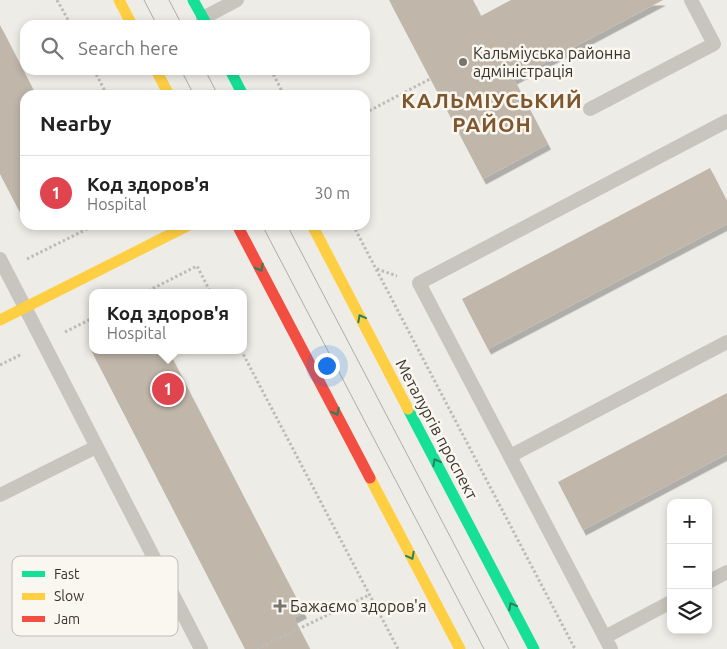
<!DOCTYPE html>
<meta charset="utf-8">
<style>
body{margin:0;font-family:Ubuntu,sans-serif;background:#f6f6f6;color:#222}
.controls{position:absolute;right:15px;bottom:15px;display:grid;overflow:hidden;border-radius:10px;box-shadow:0 2px 8px #0003}
.controls button{width:45px;height:45px;display:grid;place-items:center;padding:0;border:0;border-bottom:1px solid #e0e0e0;background:#fff;color:#222;font:25px sans-serif}
.you{position:absolute;left:326px;top:365px;width:18px;height:18px;margin:-12px;border:4px solid #fff;border-radius:50%;background:#1a73e8;box-shadow:0 0 0 8px #1a73e833}
.badge{display:grid;place-items:center;width:32px;height:32px;border-radius:50%;background:#b45309;color:#fff;font-size:16px;font-weight:700}
.pin{position:absolute;translate:-50% -50%;border:2px solid #fff;box-shadow:0 1px 5px #0006}
.popup{position:absolute;left:89px;top:289px;width:158px;height:65px;box-sizing:border-box;display:grid;place-content:center;border-radius:10px;background:#fff;filter:drop-shadow(0 1px 4px #0005);font-size:16px;white-space:nowrap;color:#767676}
.popup b{font-size:19px;color:#222}
.popup::after{content:'';position:absolute;left:50%;top:100%;margin-left:-10px;border:10px solid transparent;border-top-color:#fff}
.list{margin:0;padding:0;list-style:none}
h2{display:flex;justify-content:space-between;align-items:center;height:65px;margin:0;padding:0 20px;font-size:21px}
h2 small{font-size:16px;font-weight:400;color:#767676}
.list li{display:grid;grid-template-columns:32px 1fr auto;gap:15px;align-items:center;box-sizing:border-box;height:75px;padding:0 20px;border-top:1px solid #e0e0e0}
.list b{display:block;font-size:19px;white-space:nowrap}
.list p{margin:0;font-size:16px;white-space:nowrap;color:#767676}
.list em{font-size:16px;font-style:normal;color:#767676}
.icon{flex:none;width:28px;height:28px;fill:none;stroke:currentColor;stroke-width:2;stroke-linecap:round;stroke-linejoin:round}
.map{position:relative;flex:none;width:727px;height:649px;overflow:hidden}
.search{position:absolute;background:#fff;box-shadow:0 2px 8px #0003;left:20px;top:20px;width:350px;height:55px;display:flex;align-items:center;gap:12px;box-sizing:border-box;padding:0 18px;border-radius:15px;color:#767676;font-size:19px}
.panel{position:absolute;background:#fff;box-shadow:0 2px 8px #0003;left:20px;top:90px;width:350px;height:140px;border-radius:15px}
.map>svg:first-child{display:block}
.building{fill:#c0b6aa;filter:url(#shadow)}
.lines{fill:none;stroke-linecap:round;stroke-linejoin:round}
.path{stroke:#bfbcb6;stroke-width:3;stroke-dasharray:2.5 2.5;stroke-linecap:butt}
.lane{stroke:#c8c5be;stroke-width:14}
.fast{stroke:#16e098;stroke-width:11}
.slow{stroke:#ffcf43;stroke-width:11}
.jam{stroke:#f24e42;stroke-width:11}
.tram{stroke:#afada9;stroke-width:1}
.oneway{stroke:#29815d}
.poi-dot{fill:#78746e;stroke:#f9f7ef;stroke-width:2}
.labels{text-anchor:middle;stroke-width:5;stroke-linejoin:round;paint-order:stroke}
.poi-label{font-size:16px;fill:#39332d;stroke:#f9f7ef;text-anchor:start}
.street-label{font-size:16px;fill:#39332d;stroke:#f9f7ef}
.district-label{font-size:21px;font-weight:bold;letter-spacing:1px;fill:#7f562e;stroke:#f9f7ef}
.key{fill:#f9f7ef;stroke:#bfbcb5;stroke-width:1}
.key-label{font-size:14px;fill:#39332d}
</style>
<div class="map">
<svg width="727" height="649" viewBox="0 0 727 649">
<defs>
<filter id="shadow"><feDropShadow dx="3" dy="5.5" stdDeviation="0" flood-color="#0004"/></filter>
</defs>
<rect width="100%" height="100%" fill="#eeece6"/>
<g class="building">
<path d="M 389,0 L 473,0 L 481,16 L 511,0 L 663,0 L 514,79 L 548,144 L 483,179 Z"/>
<path d="M 0,25 L 36,95 L 25,95 L 25,222 L 0,174 Z"/>
<path d="M 710,168 L 727,201 L 727,224 L 488,349 L 462,299 Z"/>
<path d="M 91,350 L 168,350 L 304,613 L 294,618 L 310,649 L 245,649 Z"/>
<path d="M 727,393 L 727,454 L 583,530 L 558,482 Z"/>
</g>
<g class="lines">
<g class="path">
<path d="M 57,0 L 71,25"/>
<path d="M 94,70 L 107,95"/>
<path d="M 271,70 L 284,95"/>
<path d="M 365,113 L 430,79"/>
<path d="M 353,225 L 575,649"/>
<path d="M 27,259 L 95,225"/>
<path d="M 377,269 L 397,276"/>
<path d="M 144,293 L 197,266 L 211,293"/>
<path d="M 65,332 L 93,318"/>
<path d="M 241,350 L 398,649"/>
<path d="M 0,365 L 22,354"/>
<path d="M 257,649 L 369,595"/>
</g>
<g class="lane">
<path d="M 203,18 L 237,0"/>
<path d="M 590,109 L 714,44 L 691,0"/>
<path d="M 0,259 L 201,649"/>
<path d="M 510,456 L 727,342"/>
<path d="M 0,495 L 96,447"/>
<path d="M 708,582 L 727,572"/>
<path d="M 605,637 L 671,602"/>
<path d="M 611,649 L 419,283 L 727,121"/>
</g>
<g class="fast">
<path d="M 193,0 L 207,25"/>
<path d="M 230,70 L 243,95"/>
<path d="M 408,409 L 534,649"/>
</g>
<g class="slow">
<path d="M 119,0 L 132,25"/>
<path d="M 156,70 L 169,95"/>
<path d="M 312,225 L 408,409"/>
<path d="M 0,320 L 189,225"/>
<path d="M 370,478 L 460,649"/>
</g>
<path class="jam" d="M 237,225 L 370,478"/>
<g class="tram">
<path d="M 144,0 L 157,25"/>
<path d="M 169,0 L 182,25"/>
<path d="M 181,70 L 194,95"/>
<path d="M 205,70 L 218,95"/>
<path d="M 262,225 L 484,649"/>
<path d="M 287,225 L 509,649"/>
</g>
</g>
<defs><path id="oneway-chevron" d="M-2-3.5L2.5 0L-2 3.5" fill="none" stroke-width="1.6" stroke-linecap="round" stroke-linejoin="round" transform="scale(1.25)"/></defs>
<g class="oneway">
<use href="#oneway-chevron" transform="translate(260 268) rotate(62)"/>
<use href="#oneway-chevron" transform="translate(361 318) rotate(-118)"/>
<use href="#oneway-chevron" transform="translate(336 412) rotate(62)"/>
<use href="#oneway-chevron" transform="translate(436 462) rotate(-118)"/>
<use href="#oneway-chevron" transform="translate(411 556) rotate(62)"/>
<use href="#oneway-chevron" transform="translate(512 606) rotate(-118)"/>
</g>
<g class="poi-dot">
<circle cx="463" cy="62" r="5"/>
<path d="M277.5 598.5h5v5h5v5h-5v5h-5v-5h-5v-5h5z"/>
</g>
<g class="labels">
<g class="poi-label">
<text x="473" y="59">Кальміуська районна<tspan x="473" dy="18">адміністрація</tspan></text>
<text x="290" y="612">Бажаємо здоров'я</text>
</g>
<g class="street-label">
<text transform="translate(437 429) rotate(62)" y="6">Металургів проспект</text>
</g>
<g class="district-label">
<text x="492" y="108">КАЛЬМІУСЬКИЙ<tspan x="492" dy="24">РАЙОН</tspan></text>
</g>
</g>
<rect x="12" y="556" width="166" height="80" rx="8" class="key"/>
<rect x="22" y="571" width="23" height="6" fill="#16e098"/>
<rect x="22" y="593" width="23" height="7" fill="#ffcf43"/>
<rect x="22" y="616" width="23" height="6" fill="#f24e42"/>
<g class="key-label">
<text x="54" y="579">Fast</text>
<text x="54" y="601">Slow</text>
<text x="54" y="624">Jam</text>
</g>
</svg>
<div class="controls">
<button>+</button>
<button>−</button>
<button><svg class="icon" aria-label="layers" viewBox="0 0 24 24"><path d="M12 4l9 5-9 5-9-5zM3 14l9 5 9-5"/></svg></button>
</div>
<div class="you"></div>
<div class="pin badge" style="left:168px;top:389px;background:#e0444e">1</div>
<div class="popup"><b>Код здоров'я</b>Hospital</div>
<div class="search"><svg class="icon" aria-label="search" viewBox="0 0 24 24"><circle cx="10" cy="10" r="6"/><path d="M15 15l6 6"/></svg>Search here</div>
<section class="panel">
<h2>Nearby<small></small></h2>
<ul class="list">
<li><span class="badge" style="background:#e0444e">1</span><div><b>Код здоров'я</b><p>Hospital</p></div><em>30 m</em></li>
</ul>
</section>
</div>
